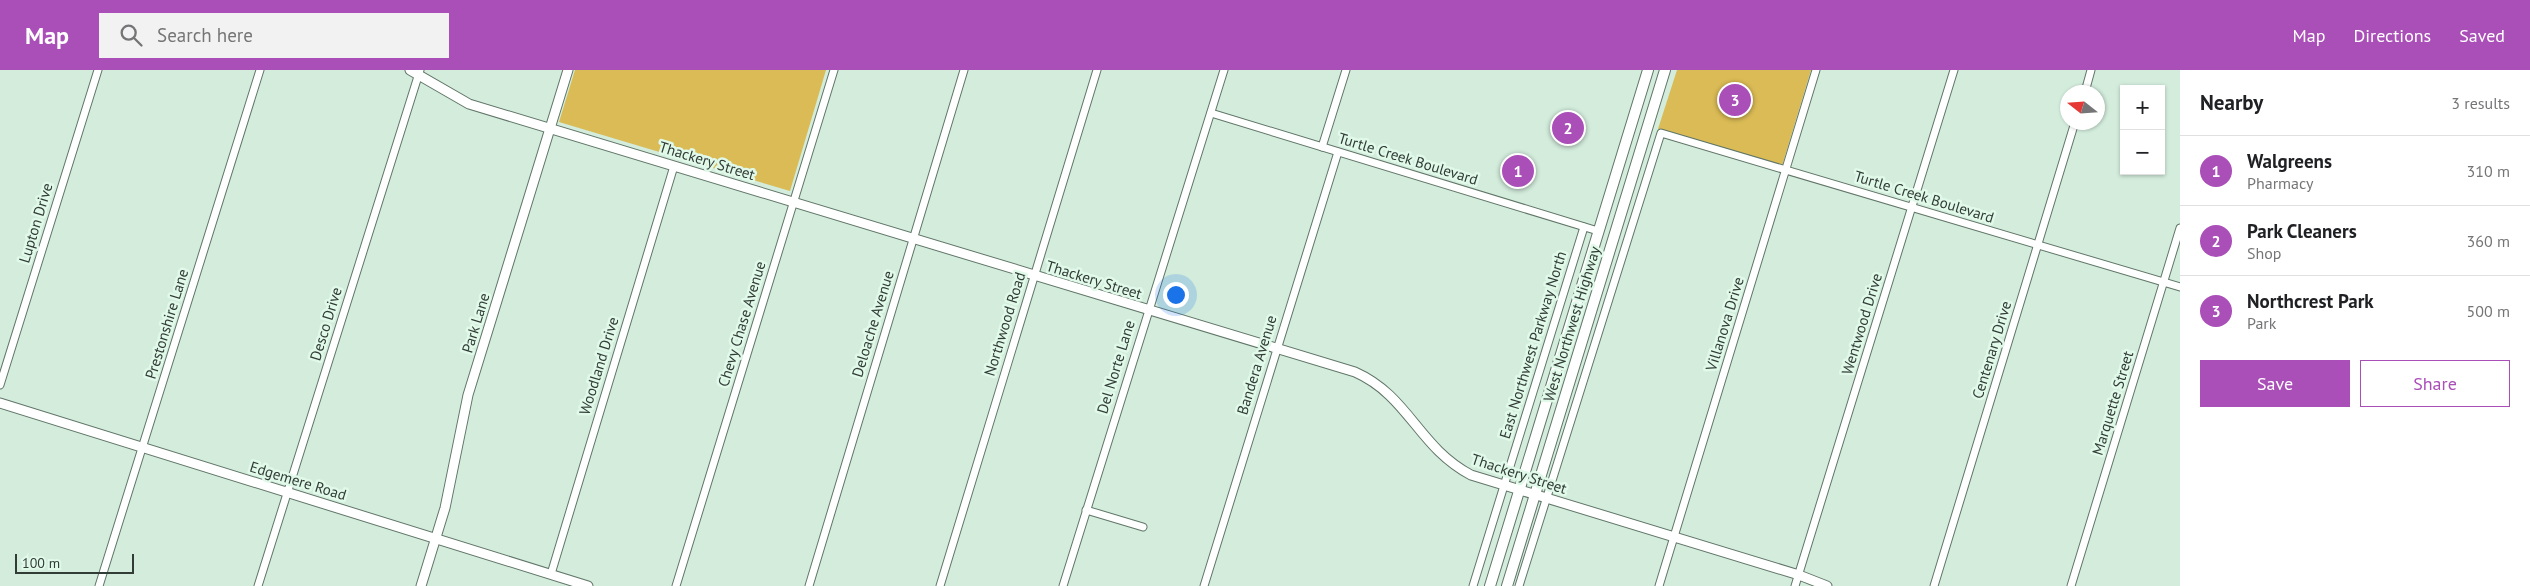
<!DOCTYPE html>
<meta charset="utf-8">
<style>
body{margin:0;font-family:"PT Sans",sans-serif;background:#f2f2f2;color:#202124}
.controls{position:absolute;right:15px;top:15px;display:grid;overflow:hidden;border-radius:0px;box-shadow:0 1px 4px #0004}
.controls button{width:45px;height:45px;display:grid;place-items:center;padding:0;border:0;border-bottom:1px solid #e0e0e0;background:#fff;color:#202124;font:25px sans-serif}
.compass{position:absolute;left:2060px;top:15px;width:45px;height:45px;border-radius:50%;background:#fff;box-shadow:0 1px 4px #0004;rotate:287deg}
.scale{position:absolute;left:15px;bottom:12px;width:119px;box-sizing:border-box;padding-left:5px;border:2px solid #323c36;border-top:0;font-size:14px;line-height:18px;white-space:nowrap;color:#323c36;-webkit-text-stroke:4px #e0f9e9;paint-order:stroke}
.you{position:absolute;left:1175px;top:224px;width:18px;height:18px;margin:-12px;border:4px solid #fff;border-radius:50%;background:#1a73e8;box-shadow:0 0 0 8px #1a73e833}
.badge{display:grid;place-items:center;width:32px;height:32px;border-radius:50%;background:#aa4eb8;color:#fff;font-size:16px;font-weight:700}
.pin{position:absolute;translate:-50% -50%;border:2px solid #fff;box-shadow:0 1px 5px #0006}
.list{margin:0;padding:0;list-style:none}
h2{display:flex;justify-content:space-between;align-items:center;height:65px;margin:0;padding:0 20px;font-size:21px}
h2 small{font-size:16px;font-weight:400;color:#757577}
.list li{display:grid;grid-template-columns:32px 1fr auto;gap:15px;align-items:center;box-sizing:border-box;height:70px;padding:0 20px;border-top:1px solid #e0e0e0}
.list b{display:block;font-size:19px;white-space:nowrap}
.list p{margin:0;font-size:16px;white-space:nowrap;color:#757577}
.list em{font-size:16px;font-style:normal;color:#757577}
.actions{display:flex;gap:10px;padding:15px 20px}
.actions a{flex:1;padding:11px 0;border:1px solid #aa4eb8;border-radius:0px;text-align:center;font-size:18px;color:#aa4eb8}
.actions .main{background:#aa4eb8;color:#fff}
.icon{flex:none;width:28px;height:28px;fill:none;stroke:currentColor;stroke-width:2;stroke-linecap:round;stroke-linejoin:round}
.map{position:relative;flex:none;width:2180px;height:516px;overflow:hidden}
header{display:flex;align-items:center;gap:30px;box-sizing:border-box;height:70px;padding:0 25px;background:#aa4eb8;color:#fff}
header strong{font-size:24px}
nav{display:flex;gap:28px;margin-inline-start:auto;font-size:18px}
.search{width:350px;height:45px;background:#f2f2f2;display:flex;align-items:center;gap:12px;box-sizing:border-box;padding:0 18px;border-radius:0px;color:#757577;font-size:19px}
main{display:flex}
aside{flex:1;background:#fff}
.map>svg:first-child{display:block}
.green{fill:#dabb55}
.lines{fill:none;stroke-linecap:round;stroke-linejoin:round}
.minor-casing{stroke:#607668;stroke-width:9}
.tertiary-casing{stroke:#607668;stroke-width:11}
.primary-casing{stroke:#607668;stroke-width:12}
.minor{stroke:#fff;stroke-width:7}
.tertiary{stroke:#fff;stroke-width:9}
.primary{stroke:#fff;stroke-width:10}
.labels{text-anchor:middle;stroke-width:5;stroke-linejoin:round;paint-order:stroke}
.street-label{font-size:15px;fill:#323c36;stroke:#e0f9e9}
</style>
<header>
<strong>Map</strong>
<div class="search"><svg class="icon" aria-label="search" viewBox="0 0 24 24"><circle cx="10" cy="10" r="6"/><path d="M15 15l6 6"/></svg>Search here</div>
<nav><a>Map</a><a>Directions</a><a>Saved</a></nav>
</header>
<main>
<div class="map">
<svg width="2180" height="516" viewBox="0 0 2180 516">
<rect width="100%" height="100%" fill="#d3ecdc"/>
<g class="green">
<path d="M 575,0 L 826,0 L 790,121 L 559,52 Z"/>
<path d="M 1677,0 L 1811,0 L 1782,96 L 1658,59 Z"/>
</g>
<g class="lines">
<g class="minor-casing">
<g id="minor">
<path d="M 2085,22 L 2091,0"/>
<path d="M 1211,43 L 1598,161"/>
<path d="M 1322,77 L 1346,0"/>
<path d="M 0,315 L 98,0"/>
<path d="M 1086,440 L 1143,457"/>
<path d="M 551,504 L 674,96"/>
<path d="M 99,516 L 260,0"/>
<path d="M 258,516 L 420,0"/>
<path d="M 676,516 L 834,0"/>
<path d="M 809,516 L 964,0"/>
<path d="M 940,516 L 1097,0"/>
<path d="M 1063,516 L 1224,0"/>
<path d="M 1204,516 L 1338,82"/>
<path d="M 1473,516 L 1584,157"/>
<path d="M 1519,516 L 1661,63 L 2180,217"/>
<path d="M 1659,516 L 1816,0"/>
<path d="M 1795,516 L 1954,0"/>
<path d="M 1934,516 L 2075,52"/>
<path d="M 2071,516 L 2180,158"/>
</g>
</g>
<g class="tertiary-casing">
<g id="tertiary">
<path d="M 410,0 L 469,34 L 1355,302 C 1409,326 1418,377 1471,405 L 1799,505 L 1827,516"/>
<path d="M 0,333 L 588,516"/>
<path d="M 421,516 L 445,438 L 468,325 L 568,0"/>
</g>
</g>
<g class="primary-casing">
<g id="primary">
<path d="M 1490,516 L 1648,0"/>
<path d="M 1507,516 L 1665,0"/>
</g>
</g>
<use href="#minor" class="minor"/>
<use href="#tertiary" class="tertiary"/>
<use href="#primary" class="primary"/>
</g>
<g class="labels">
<g class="street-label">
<text transform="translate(1408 89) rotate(17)" y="5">Turtle Creek Boulevard</text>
<text transform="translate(707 91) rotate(17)" y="5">Thackery Street</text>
<text transform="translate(1924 127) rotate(17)" y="5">Turtle Creek Boulevard</text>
<text transform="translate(36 153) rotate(-73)" y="5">Lupton Drive</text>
<text transform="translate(1094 210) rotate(17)" y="5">Thackery Street</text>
<text transform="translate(476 253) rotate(-73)" y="5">Park Lane</text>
<text transform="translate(167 254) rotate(-73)" y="5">Prestonshire Lane</text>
<text transform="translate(326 254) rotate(-73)" y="5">Desco Drive</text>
<text transform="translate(742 254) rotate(-73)" y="5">Chevy Chase Avenue</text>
<text transform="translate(873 254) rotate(-73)" y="5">Deloache Avenue</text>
<text transform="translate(1005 254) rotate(-73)" y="5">Northwood Road</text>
<text transform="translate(1572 254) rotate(-73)" y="5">West Northwest Highway</text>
<text transform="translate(1725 254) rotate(-73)" y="5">Villanova Drive</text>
<text transform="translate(1862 254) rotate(-73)" y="5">Wentwood Drive</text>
<text transform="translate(1533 275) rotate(-73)" y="5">East Northwest Parkway North</text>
<text transform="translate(1992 280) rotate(-73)" y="5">Centenary Drive</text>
<text transform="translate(1257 295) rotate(-73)" y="5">Bandera Avenue</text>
<text transform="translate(599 296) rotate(-73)" y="5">Woodland Drive</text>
<text transform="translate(1116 297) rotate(-73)" y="5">Del Norte Lane</text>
<text transform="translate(2113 333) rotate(-73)" y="5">Marquette Street</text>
<text transform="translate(1519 404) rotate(18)" y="5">Thackery Street</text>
<text transform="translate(298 411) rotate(17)" y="5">Edgemere Road</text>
</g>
</g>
</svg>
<div class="controls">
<button>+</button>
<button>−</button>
</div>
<svg class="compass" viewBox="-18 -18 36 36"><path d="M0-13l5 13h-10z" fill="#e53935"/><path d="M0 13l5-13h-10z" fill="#757577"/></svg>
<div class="scale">100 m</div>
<div class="you"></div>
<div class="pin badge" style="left:1518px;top:101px">1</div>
<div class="pin badge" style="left:1568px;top:58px">2</div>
<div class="pin badge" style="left:1735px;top:30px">3</div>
</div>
<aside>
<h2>Nearby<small>3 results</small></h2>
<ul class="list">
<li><span class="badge">1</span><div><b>Walgreens</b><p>Pharmacy</p></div><em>310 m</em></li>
<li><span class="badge">2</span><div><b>Park Cleaners</b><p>Shop</p></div><em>360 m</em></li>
<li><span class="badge">3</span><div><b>Northcrest Park</b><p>Park</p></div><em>500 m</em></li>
</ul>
<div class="actions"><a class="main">Save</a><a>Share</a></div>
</aside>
</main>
